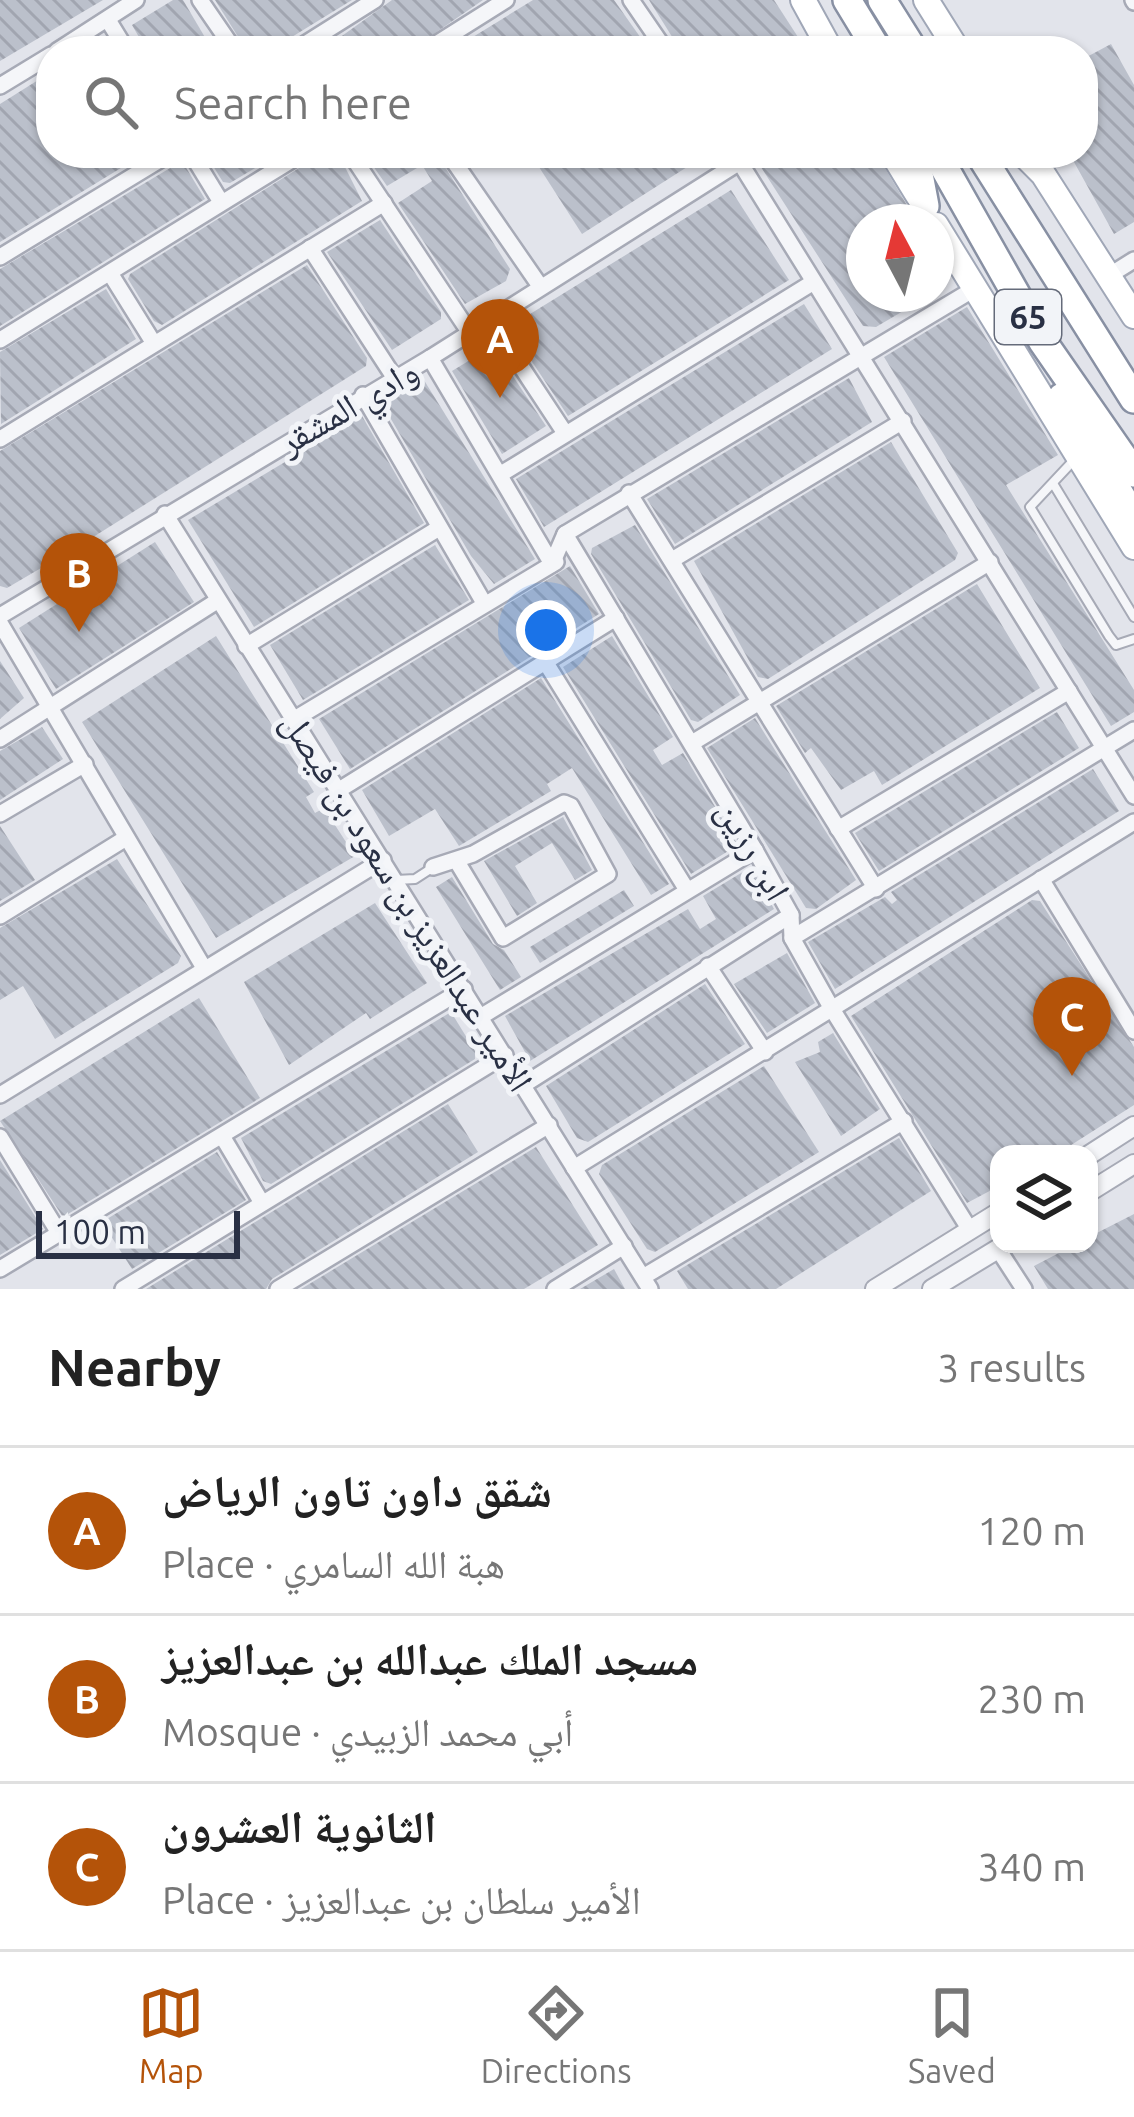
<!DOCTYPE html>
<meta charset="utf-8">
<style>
body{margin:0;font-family:Ubuntu,"Noto Naskh Arabic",sans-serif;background:#f2f2f2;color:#222}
.controls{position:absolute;right:36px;bottom:36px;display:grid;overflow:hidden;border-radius:24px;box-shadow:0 3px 9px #0004}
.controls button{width:108px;height:108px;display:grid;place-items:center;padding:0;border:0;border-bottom:3px solid #e0e0e0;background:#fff;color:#222;font:60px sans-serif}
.compass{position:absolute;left:846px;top:204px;width:108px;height:108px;border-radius:50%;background:#fff;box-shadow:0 3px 9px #0004;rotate:353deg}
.scale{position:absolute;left:36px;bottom:30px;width:204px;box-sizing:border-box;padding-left:12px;border:6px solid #293044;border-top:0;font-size:33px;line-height:42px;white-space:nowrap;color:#293044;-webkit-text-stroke:9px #f2f4f8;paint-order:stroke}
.you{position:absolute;left:546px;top:630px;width:42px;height:42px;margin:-30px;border:9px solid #fff;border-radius:50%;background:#1a73e8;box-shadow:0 0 0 18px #1a73e833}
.badge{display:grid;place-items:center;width:78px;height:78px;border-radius:50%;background:#b45309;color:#fff;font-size:39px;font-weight:700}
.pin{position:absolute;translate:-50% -99px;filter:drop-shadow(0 3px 6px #0008)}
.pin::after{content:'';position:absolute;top:63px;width:42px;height:36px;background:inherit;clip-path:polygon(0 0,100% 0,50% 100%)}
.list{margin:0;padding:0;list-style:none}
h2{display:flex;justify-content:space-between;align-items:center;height:156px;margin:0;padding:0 48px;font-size:51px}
h2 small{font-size:39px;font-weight:400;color:#767676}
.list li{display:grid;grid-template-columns:78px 1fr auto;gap:36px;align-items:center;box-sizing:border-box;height:168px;padding:0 48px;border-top:3px solid #e0e0e0}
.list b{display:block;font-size:45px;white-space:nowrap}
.list p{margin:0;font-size:39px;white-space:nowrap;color:#767676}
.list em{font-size:39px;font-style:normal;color:#767676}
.icon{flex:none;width:66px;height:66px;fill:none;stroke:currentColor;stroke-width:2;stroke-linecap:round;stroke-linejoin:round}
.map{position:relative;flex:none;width:1134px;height:1289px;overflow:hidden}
.search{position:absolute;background:#fff;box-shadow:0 3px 9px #0004;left:36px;right:36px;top:36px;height:132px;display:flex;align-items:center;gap:30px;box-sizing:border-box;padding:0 42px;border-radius:48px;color:#767676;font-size:45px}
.sheet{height:660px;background:#fff}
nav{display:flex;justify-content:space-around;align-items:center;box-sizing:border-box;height:168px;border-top:3px solid #e0e0e0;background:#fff;font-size:33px;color:#767676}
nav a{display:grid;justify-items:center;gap:6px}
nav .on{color:#b45309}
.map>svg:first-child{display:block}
.building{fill:url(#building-back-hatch)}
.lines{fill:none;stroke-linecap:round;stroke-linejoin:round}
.service-casing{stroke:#a7aab6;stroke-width:12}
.minor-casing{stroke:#a7aab6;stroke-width:20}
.tertiary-casing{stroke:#a7aab6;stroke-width:22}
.primary-casing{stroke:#a0a7b7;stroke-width:28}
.motorway-casing{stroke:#8890a3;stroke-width:32}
.service{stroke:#f5f6f9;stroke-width:8}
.minor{stroke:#f5f6f9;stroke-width:15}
.tertiary{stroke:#f5f6f9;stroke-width:18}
.primary{stroke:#fff;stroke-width:24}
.motorway{stroke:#fff;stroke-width:27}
.labels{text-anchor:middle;stroke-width:10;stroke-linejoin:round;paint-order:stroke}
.shield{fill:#f2f4f8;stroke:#656b7a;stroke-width:3}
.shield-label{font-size:33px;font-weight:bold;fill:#293044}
.street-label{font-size:36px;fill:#293044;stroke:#f2f4f8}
</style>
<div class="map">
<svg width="1134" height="1289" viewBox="0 0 1134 1289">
<defs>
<pattern id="building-back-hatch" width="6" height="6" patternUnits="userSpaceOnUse" patternTransform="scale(3)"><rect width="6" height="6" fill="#bbc0cb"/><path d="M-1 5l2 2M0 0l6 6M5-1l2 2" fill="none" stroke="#a1a5b0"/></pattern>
</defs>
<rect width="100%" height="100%" fill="#e2e4eb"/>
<g class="building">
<path d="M 0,0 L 103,0 L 0,61 Z"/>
<path d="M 173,0 L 183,0 L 213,51 L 147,51 L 132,25 Z"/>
<path d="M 215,0 L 352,0 L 269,51 L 247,51 Z"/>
<path d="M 392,0 L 483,0 L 409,51 L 321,51 Z"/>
<path d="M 533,0 L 614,0 L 650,51 L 450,51 Z"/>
<path d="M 649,0 L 774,0 L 807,51 L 681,51 Z"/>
<path d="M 1111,44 L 1134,85 L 1134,222 L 1114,234 L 1069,153 L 1083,153 L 1083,59 Z"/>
<path d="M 51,72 L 51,153 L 129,153 L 134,160 L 0,242 L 0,104 Z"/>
<path d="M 205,153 L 280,153 L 230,183 L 223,182 Z"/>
<path d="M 323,153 L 338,153 L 362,201 L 162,325 L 154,321 L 128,279 L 130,274 Z"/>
<path d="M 364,153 L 436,153 L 510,269 L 506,281 L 465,304 L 398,203 L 432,181 L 422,165 L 387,186 Z"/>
<path d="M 530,153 L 709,153 L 582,234 Z"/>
<path d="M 777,153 L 876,153 L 917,222 L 864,222 L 864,294 L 932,294 L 876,327 L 863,326 L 759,164 Z"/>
<path d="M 182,161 L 205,199 L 0,326 L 0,269 Z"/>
<path d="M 731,190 L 789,280 L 568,416 L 509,327 Z"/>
<path d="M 380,220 L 441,312 L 441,319 L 392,350 L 327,252 Z"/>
<path d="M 307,265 L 367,358 L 366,366 L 82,544 L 7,588 L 0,586 L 0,451 Z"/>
<path d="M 106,289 L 136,339 L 1,424 L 0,352 Z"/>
<path d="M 804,304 L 832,349 L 544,527 L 516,479 Z"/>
<path d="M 967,307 L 1058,455 L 1006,485 L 1134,690 L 1134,712 L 1111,726 L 884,357 Z"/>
<path d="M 493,346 L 546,426 L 502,454 L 452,371 Z"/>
<path d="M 422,377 L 535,559 L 494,584 L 471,556 L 381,402 Z"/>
<path d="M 849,378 L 872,422 L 675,544 L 647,499 Z"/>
<path d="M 362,416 L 424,523 L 254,627 L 188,520 Z"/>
<path d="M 891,442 L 958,553 L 955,560 L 768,679 L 758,677 L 694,561 Z"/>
<path d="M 635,525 L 740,695 L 698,722 L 691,720 L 591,554 L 592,548 Z"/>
<path d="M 155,542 L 194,602 L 56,689 L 19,628 Z"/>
<path d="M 435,545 L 469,600 L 303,700 L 270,645 Z"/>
<path d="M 570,566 L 599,614 L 350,769 L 319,719 Z"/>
<path d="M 977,584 L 1040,688 L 882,785 L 874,771 L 841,790 L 811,748 L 805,753 L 776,706 Z"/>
<path d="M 216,636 L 314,792 L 306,797 L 315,813 L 324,808 L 355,856 L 216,938 L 82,722 Z"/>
<path d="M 612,636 L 673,737 L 653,750 L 662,765 L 683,753 L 738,845 L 691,874 L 563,667 Z"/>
<path d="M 0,661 L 24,698 L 0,719 Z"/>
<path d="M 541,678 L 669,884 L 651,895 L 572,768 L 547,784 L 551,791 L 459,846 L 435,809 L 389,836 L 362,790 Z"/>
<path d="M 1057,712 L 1079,748 L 879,871 L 855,833 Z"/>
<path d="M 755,718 L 856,880 L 816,909 L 806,908 L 707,748 Z"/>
<path d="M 42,727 L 63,759 L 0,800 L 0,751 Z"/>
<path d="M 1093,769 L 1119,811 L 835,989 L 808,942 L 885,897 L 892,904 L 897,900 L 891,892 Z"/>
<path d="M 563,817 L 592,870 L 575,880 L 552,843 L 515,866 L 537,903 L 517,916 L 484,861 Z"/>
<path d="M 0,826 L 35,880 L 0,901 Z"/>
<path d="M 117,859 L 181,956 L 178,963 L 55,1039 L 23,986 L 0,1000 L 0,928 Z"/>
<path d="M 751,867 L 774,909 L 530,1061 L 505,1016 L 688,909 L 700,929 L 716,919 L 703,896 Z"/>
<path d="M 452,877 L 493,944 L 504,950 L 521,977 L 500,990 L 436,887 Z"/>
<path d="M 624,890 L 634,906 L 540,963 L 530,947 Z"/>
<path d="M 1032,900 L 1040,901 L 1134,1047 L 1134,1105 L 1057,1154 L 999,1154 L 999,1186 L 967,1203 L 851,1016 Z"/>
<path d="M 375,903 L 427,983 L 370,1019 L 366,1013 L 289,1065 L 244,982 Z"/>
<path d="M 787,953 L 815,1003 L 767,1033 L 734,984 Z"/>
<path d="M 705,984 L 745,1044 L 588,1142 L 577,1138 L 546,1086 Z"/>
<path d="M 199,998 L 260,1098 L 63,1217 L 0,1121 Z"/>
<path d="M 451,1012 L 475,1051 L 475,1059 L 271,1184 L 263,1181 L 241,1138 Z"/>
<path d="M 833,1033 L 880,1109 L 841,1136 L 795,1062 L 820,1052 L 818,1042 Z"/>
<path d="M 764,1066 L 819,1152 L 655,1252 L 647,1249 L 599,1174 L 602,1165 Z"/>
<path d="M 448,1104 L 478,1152 L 272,1279 L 266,1289 L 146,1289 Z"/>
<path d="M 899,1138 L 931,1191 L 776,1289 L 688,1289 L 677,1271 Z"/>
<path d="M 536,1147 L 598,1245 L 524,1289 L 301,1289 Z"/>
<path d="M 217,1152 L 246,1200 L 132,1269 L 102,1222 Z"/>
<path d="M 0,1160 L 43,1229 L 0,1255 Z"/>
<path d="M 1134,1214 L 1134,1289 L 1048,1289 L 1034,1266 L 1076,1244 L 1089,1244 L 1089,1237 Z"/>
<path d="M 614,1269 L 625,1289 L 580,1289 Z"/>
</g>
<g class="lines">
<g class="service-casing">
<g id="service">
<path d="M 1074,460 L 1030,507 L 1109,636 L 1116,645 L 1134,639"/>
<path d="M 1054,485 L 1134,617"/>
<path d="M 396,880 L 415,879 L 432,868"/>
</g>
</g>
<g class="minor-casing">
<g id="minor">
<path d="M 200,0 L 235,51"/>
<path d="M 631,0 L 666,51"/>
<path d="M 1133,0 L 1134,2"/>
<path d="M 108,20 L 127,51"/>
<path d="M 57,51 L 136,0"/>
<path d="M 294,51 L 375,0"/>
<path d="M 425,51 L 506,0"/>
<path d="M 0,86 L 51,55"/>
<path d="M 191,153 L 221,202"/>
<path d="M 350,153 L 470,333"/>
<path d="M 448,153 L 540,286"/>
<path d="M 734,153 L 1134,796"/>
<path d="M 310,248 L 394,377"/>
<path d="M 0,257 L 171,153"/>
<path d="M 110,273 L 153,342"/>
<path d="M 1110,275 L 1134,260"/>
<path d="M 489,318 L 565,433"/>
<path d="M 0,340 L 303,153"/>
<path d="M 430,358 L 552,564"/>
<path d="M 363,395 L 484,603"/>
<path d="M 0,439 L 384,203"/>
<path d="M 501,474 L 812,283"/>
<path d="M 629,493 L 876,889"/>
<path d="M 165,514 L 650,1289"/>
<path d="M 565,534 L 755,850 L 791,915 L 792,938 L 832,1009 L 970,1230"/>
<path d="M 672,560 L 903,421"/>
<path d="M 552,564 L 565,534 L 974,289"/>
<path d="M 0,616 L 430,358 L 754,153"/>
<path d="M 0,623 L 204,968"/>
<path d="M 246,646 L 439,528"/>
<path d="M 546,663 L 687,890"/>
<path d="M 293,720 L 556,562"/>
<path d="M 0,739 L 217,601"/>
<path d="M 692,743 L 990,562"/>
<path d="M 339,790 L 616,618"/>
<path d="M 0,814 L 85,764"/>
<path d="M 838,829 L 1069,691"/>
<path d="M 433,867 L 473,854 L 564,803 L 571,806 L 608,874 L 503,938 L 456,860"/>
<path d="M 1041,879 L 1134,1031"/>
<path d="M 0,916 L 126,838"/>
<path d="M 792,938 L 1134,730"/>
<path d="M 708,966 L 765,1052"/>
<path d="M 482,1016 L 755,850"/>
<path d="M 525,1084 L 791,915"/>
<path d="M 0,1095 L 383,860"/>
<path d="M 222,1136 L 262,1203"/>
<path d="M 0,1137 L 59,1233"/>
<path d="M 574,1168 L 1134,822"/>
<path d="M 998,1249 L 1024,1289"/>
<path d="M 0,1269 L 464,989"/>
<path d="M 643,1277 L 904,1121"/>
<path d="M 123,1289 L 505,1055"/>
<path d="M 278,1289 L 549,1125"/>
<path d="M 555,1289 L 624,1246"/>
</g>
</g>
<g class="tertiary-casing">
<g id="tertiary">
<path d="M 1089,1155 L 1134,1126"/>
<path d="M 1089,1192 L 1134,1164"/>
<path d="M 875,1289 L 999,1212"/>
<path d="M 932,1289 L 1006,1244"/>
</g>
</g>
<g class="primary-casing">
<g id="primary">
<path d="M 803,0 L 831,51"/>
<path d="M 926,0 L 958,51"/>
<path d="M 892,153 L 922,202"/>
<path d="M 1022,153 L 1043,174 L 1134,316"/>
<path d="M 936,225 L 1134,547"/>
</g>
</g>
<g class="motorway-casing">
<g id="motorway">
<path d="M 847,0 L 878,51"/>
<path d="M 882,0 L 914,51"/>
<path d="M 915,153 L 925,206"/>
<path d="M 936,153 L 1043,342 L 1134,473"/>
<path d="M 979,153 L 1134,399"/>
<path d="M 1062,397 L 1134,518"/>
</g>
</g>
<use href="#service" class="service"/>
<use href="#minor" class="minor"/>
<use href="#tertiary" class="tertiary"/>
<use href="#primary" class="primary"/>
<use href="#motorway" class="motorway"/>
</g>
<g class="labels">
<rect class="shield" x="995" y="290" width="66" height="54" rx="9"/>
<g class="shield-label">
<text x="1028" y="329">65</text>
</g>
<g class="street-label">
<text transform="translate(348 406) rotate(-30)" y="13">وادي المشقر</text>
<text transform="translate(754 850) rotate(60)" y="13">ابن رزين</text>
<text transform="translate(408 901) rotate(58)" y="13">الأمير عبدالعزيز بن سعود بن فيصل</text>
</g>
</g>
</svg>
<div class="controls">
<button><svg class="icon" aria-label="layers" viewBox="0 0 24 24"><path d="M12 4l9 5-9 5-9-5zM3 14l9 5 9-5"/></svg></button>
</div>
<svg class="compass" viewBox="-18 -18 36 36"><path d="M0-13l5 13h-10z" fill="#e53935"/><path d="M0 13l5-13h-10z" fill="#767676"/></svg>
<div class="scale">100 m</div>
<div class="you"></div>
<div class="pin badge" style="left:500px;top:398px">A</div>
<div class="pin badge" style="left:79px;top:632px">B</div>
<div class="pin badge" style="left:1072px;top:1076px">C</div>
<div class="search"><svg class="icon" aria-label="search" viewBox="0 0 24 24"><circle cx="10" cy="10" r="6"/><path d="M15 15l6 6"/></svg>Search here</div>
</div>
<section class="sheet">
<h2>Nearby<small>3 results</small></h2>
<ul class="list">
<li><span class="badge">A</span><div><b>شقق داون تاون الرياض</b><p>Place · هبة الله السامري</p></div><em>120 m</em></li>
<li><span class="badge">B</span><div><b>مسجد الملك عبدالله بن عبدالعزيز</b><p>Mosque · أبي محمد الزبيدي</p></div><em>230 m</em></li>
<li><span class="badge">C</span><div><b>الثانوية العشرون</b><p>Place · الأمير سلطان بن عبدالعزيز</p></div><em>340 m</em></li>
</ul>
</section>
<nav>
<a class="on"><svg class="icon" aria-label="map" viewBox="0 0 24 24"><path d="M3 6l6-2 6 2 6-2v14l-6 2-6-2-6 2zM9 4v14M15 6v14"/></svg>Map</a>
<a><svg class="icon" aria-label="directions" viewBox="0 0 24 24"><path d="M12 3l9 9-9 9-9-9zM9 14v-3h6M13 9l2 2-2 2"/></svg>Directions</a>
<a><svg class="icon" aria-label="saved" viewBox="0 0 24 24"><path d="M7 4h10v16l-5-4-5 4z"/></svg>Saved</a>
</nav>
